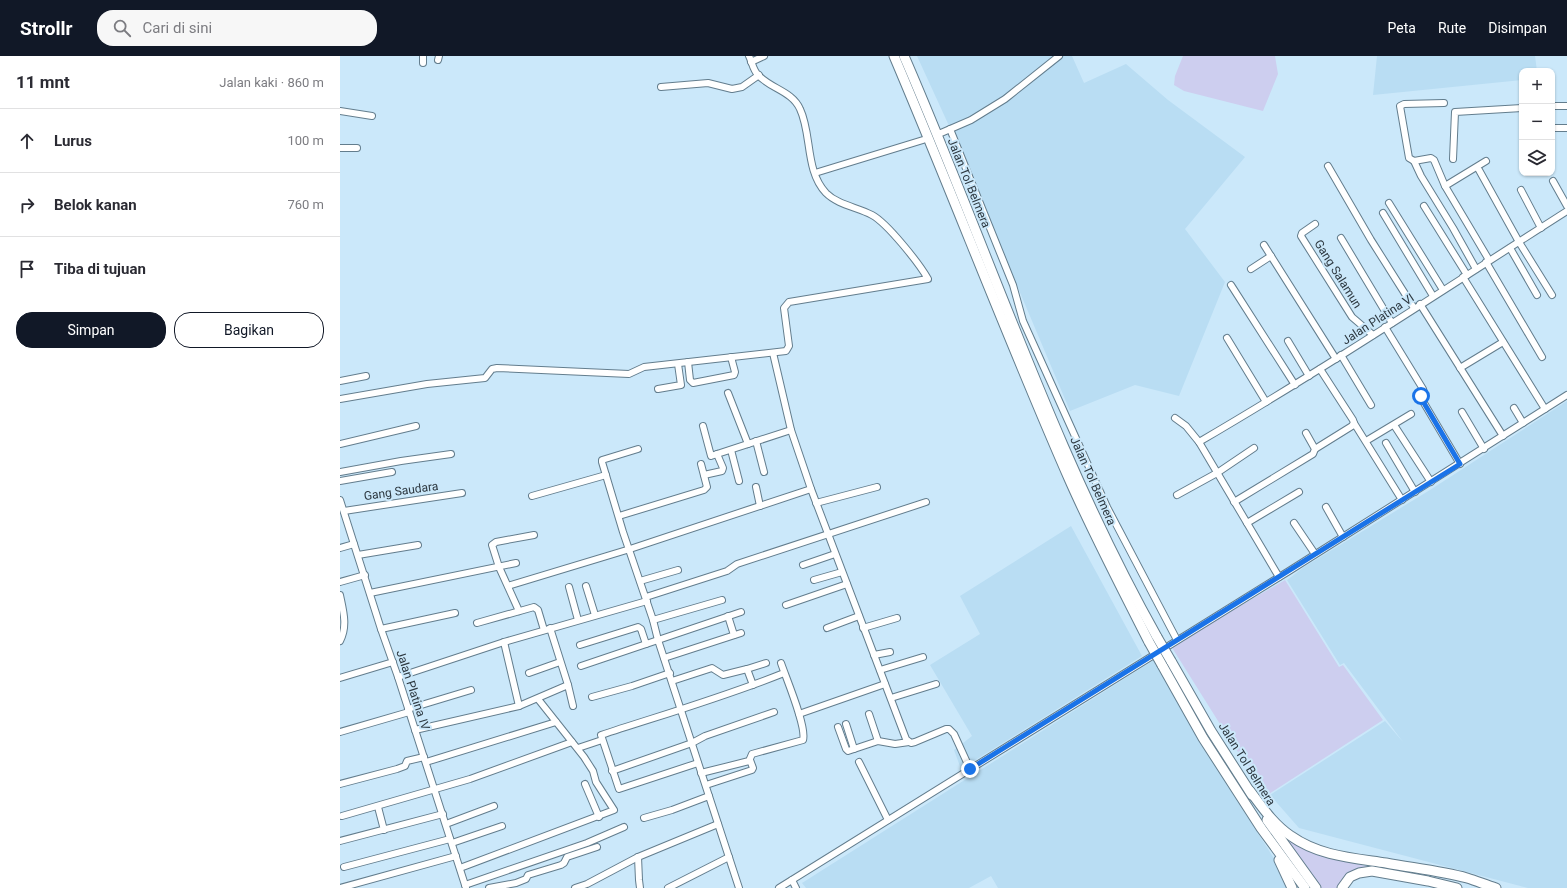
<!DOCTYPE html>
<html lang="id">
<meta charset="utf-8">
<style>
body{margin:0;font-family:Roboto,sans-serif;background:#f7f7f7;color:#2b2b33}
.controls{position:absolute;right:12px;top:12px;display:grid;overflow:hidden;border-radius:8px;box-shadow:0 1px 3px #0004}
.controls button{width:36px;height:36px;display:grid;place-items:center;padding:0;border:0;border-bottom:1px solid #e1e1e2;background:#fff;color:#2b2b33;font:20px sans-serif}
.stop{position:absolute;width:12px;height:12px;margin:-9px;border:3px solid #1a73e8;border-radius:50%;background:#fff}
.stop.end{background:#1a73e8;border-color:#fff;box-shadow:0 1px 4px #0008}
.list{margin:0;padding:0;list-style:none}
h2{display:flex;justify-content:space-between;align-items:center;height:52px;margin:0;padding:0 16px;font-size:17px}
h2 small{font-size:13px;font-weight:400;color:#7c7c81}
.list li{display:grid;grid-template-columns:26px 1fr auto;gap:12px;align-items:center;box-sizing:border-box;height:64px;padding:0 16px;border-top:1px solid #e1e1e2}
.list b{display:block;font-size:15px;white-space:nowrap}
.list em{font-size:13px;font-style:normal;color:#7c7c81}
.actions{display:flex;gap:8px;padding:12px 16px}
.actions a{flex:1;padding:9px 0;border:1px solid #111827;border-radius:16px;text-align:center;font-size:14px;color:#111827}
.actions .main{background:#111827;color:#fff}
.icon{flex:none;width:22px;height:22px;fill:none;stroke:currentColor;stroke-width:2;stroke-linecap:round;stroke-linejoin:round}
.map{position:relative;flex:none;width:1227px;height:832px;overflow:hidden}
header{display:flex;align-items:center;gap:24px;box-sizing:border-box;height:56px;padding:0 20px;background:#111827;color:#fff}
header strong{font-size:19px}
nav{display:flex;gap:22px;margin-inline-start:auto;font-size:14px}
.search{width:280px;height:36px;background:#f7f7f7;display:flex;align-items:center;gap:10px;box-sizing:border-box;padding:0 14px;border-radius:16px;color:#7c7c81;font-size:15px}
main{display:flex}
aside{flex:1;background:#fff}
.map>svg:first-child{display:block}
.built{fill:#b9ddf3}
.green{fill:#cdceef}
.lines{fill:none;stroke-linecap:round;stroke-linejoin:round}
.minor-casing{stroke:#637d8d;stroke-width:8}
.highway-casing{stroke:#637d8d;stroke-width:11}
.minor{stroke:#fff;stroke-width:6}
.highway{stroke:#fff;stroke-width:9}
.highway-bridge-casing{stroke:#637d8d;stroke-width:11;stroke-linecap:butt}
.highway-bridge{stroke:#fff;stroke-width:9}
.route{stroke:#1a73e8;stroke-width:5}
.labels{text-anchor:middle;stroke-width:4;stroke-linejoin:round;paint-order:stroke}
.street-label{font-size:12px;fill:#2c373f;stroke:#cbe8fa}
</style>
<header>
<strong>Strollr</strong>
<div class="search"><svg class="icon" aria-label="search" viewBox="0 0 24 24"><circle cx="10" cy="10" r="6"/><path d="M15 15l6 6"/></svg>Cari di sini</div>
<nav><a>Peta</a><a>Rute</a><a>Disimpan</a></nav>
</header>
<main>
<aside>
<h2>11 mnt<small>Jalan kaki · 860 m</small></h2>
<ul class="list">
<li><svg class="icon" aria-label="ahead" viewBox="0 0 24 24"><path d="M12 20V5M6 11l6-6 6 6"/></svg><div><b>Lurus</b></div><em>100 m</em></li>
<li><svg class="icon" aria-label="right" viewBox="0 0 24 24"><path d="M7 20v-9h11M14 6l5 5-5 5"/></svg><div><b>Belok kanan</b></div><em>760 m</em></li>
<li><svg class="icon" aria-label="arrive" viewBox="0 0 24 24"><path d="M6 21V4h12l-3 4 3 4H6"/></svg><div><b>Tiba di tujuan</b></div></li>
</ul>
<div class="actions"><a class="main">Simpan</a><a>Bagikan</a></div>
</aside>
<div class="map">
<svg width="1227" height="832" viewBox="0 0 1227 832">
<rect width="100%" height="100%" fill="#cbe8fa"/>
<g class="built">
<path d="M 577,0 L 732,0 L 744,27 L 786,8 L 828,44 L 905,101 L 845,173 L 885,226 L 839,340 L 795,329 L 730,355 L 616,85 Z"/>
<path d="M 1037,0 L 1195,0 L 1197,15 L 1182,15 L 1182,24 L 1033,39 Z"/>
<path d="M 1227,345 L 1227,832 L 1188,832 L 959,772 L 930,739 L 1045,665 L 1063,686 L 1004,607 L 1000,609 L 947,524 L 964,511 L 1090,434 Z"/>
<path d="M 731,470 L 802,600 L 621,713 L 614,694 L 632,680 L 590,609 L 640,578 L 620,540 Z"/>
<path d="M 814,604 L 859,685 L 942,815 L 951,832 L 658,832 L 651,820 L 629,832 L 466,832 L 462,827 Z"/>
</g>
<g class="green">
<path d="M 843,0 L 935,0 L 938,18 L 923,55 L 844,35 L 834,29 L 835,20 Z"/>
<path d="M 945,524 L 999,611 L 1003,609 L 1043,664 L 929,738 L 895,692 L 831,590 Z"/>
<path d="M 943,779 L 986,800 L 1033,812 C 1018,816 1005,817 997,832 L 980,832 Z"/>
</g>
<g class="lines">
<g class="minor-casing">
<g id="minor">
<path d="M 98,4 L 99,0"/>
<path d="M 411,6 L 424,0"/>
<path d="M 83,7 L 83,0"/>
<path d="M 321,31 L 368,27 L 392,33 L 402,31 L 419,19"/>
<path d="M 1104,47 L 1064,48 L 1060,50 L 1069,102 L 1074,105 L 1091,102 L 1094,104 L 1105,130 L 1149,204"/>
<path d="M 1212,50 L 1227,50"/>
<path d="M 0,55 L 32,60"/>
<path d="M 1213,72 L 1227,72"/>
<path d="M 610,73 L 673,229 L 683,265 L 692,285 L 767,451 L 837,584"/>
<path d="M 601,77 L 631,64 L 665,43 L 719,0"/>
<path d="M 0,92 L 17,92"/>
<path d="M 1113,103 L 1115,56 L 1182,52"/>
<path d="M 1074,105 L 1081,120 L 1113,172 L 1136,213"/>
<path d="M 988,110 L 1031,184 L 1074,252"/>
<path d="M 1139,114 L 1179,186 L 1212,239"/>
<path d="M 475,117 L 583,84"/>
<path d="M 1213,125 L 1227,150"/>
<path d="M 1105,130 L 1146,105"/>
<path d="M 1181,134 L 1201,172"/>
<path d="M 1049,147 L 1103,234"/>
<path d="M 1084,150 L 1127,219"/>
<path d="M 1043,157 L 1093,240"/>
<path d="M 975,168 L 962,177 L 961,180 L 1012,261 L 1033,279"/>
<path d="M 1001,182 L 1052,267"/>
<path d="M 924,189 L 996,303"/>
<path d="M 1170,192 L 1197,239"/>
<path d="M 1146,206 L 1202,301"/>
<path d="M 911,213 L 931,200"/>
<path d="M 1123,221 L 1205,353"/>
<path d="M 891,229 L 955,329"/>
<path d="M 1080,248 L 1163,380"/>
<path d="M 1045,271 L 1083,333 L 1084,337 L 1081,342 L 1120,408"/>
<path d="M 887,282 L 926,346"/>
<path d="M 948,285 L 969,320"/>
<path d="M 433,297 L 451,374 L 471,433 L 566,683 L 571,687 L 575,686 L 606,673 L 609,673 L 614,678 L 630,713"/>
<path d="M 1001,299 L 1031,349"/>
<path d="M 348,306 L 350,324 L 353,327 L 394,319 L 395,316 L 391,301"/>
<path d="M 1120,312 L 1163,286"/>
<path d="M 0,325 L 26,320"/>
<path d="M 318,333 L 341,329 L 338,308"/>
<path d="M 388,337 L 408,388"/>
<path d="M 0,343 L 87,328 L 145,322 L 152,313 L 157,312 L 289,318 L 304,311 L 446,295 L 449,290 L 444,252 L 449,246 L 588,223 C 579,207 547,167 532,159 C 517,151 498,149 486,137 C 465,115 472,78 460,53 C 452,35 431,33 418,19 C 413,14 412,6 409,0"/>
<path d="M 1174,352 L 1183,367"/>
<path d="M 1122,356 L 1144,393"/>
<path d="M 835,362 L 846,370 L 859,386 L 939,521"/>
<path d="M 1014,367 L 1062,444"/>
<path d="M 1054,369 L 1091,426"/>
<path d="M 363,370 L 371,400 L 451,374"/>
<path d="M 416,385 L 424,416"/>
<path d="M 1026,385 L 1071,358"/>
<path d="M 859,386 C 984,313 1105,233 1227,155"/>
<path d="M 1046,387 L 1075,436"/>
<path d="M 0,388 L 76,370"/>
<path d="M 298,393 L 262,404 L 262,406 L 283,476 L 313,564 L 318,584 L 399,832"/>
<path d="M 975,393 L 1012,370 L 1014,367 L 1013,364 L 980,313"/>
<path d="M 391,394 L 399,425"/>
<path d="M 0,416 L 61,405 L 111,398"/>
<path d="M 364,419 L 382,415 L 383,412 L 377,398"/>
<path d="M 0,425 L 52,416"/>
<path d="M 416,431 L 420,450"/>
<path d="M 837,439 L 877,417 L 914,392"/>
<path d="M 192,440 L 266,419"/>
<path d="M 0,444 L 41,573 L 58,621 L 126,832"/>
<path d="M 894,446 L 973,398 L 975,393 L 966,377"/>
<path d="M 476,447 L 537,431"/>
<path d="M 986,451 L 1003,481"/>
<path d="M 4,455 L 122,437"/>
<path d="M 279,460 L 364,434 L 367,431 L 361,408"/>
<path d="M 907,467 L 959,436"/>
<path d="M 954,467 L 975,498"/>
<path d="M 0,492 L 14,488"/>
<path d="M 18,499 L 78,489"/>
<path d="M 463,509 L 495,498"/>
<path d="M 474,524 L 502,516"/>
<path d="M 300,525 L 338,514"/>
<path d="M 0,526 L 25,519"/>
<path d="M 168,530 L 290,493 L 471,433"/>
<path d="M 246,530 L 255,559"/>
<path d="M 229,531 L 238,564"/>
<path d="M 30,537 L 176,507"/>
<path d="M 0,539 C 3,554 8,570 0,585"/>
<path d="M 306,541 L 387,515 L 397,508 L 586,446"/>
<path d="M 446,549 L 507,528"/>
<path d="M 179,555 L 159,511 L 152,489 L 156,486 L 194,479"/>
<path d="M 388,560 L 394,579"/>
<path d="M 313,564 L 382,544"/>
<path d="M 137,567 L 194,551 L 198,554 L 204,574"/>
<path d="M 487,572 L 519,560"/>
<path d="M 523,572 L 557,562"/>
<path d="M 41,573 L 115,557"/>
<path d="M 164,586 L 179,650"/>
<path d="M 240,589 L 298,571 L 301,573 L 306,588"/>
<path d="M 534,599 L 550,596"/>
<path d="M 324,602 L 401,577"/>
<path d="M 241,610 L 401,556"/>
<path d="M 540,614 L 583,601"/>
<path d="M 189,617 L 220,606"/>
<path d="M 58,621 L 164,586 L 307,545"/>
<path d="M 0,622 L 53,606"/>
<path d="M 332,625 L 372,612 L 383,619 L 407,613"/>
<path d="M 228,629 L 233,650"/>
<path d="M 413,629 L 407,613 L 426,607"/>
<path d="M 252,641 L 292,630 L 330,617"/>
<path d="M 551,642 L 596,628"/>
<path d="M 68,653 L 131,634"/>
<path d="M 459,658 L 545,628"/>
<path d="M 529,658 L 538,685"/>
<path d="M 506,668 L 514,693"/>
<path d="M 498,671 L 506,693 L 508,695 L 538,685 L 555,688 L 569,686"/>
<path d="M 75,674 L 179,650 L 228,629 L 210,572"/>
<path d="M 0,676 L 69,656"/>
<path d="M 238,692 L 262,684"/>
<path d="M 86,706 L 216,666"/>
<path d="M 519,706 L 548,764"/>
<path d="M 358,707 L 279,733 L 261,679 C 322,659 384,641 444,617"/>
<path d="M 272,715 L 352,687 L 365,680 L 434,656"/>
<path d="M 361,717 L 409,705 L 412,698 L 463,684 C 467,671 446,622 441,607"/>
<path d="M 0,728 L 57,713 L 65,710 L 67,705 L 84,701"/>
<path d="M 245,728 L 259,761"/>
<path d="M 366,729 L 412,714 L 413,712 L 410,704"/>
<path d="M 38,751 L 44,774"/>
<path d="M 2,760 L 130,723 L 232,686"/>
<path d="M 304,762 L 332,754 L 369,740"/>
<path d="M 106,768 L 154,750"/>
<path d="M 0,785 L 103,758"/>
<path d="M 112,787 L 162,770"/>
<path d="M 298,801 L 299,824 L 300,832"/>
<path d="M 4,811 L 110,783"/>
<path d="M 120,812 L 274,754 L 256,726 L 253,715 L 244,701 L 198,643"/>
<path d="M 452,824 L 456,832"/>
<path d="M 125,829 L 247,787 L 284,771"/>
<path d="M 0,832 L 116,800"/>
<path d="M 149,832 L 176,827 L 186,823 L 188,819 L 221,809 L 224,807 L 227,801 L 257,791"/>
<path d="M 235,832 L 247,828 L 298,801 L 378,768"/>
<path d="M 328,832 L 389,801"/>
<path d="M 439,832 L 949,515 L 1227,339"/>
</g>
</g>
<g class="highway-casing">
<g id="highway">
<path d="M 554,0 C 614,141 668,284 730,425 C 754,479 782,533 809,586"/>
<path d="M 564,0 C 648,193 713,396 817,581"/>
<path d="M 831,605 L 871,675 L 912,739"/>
<path d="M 822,609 L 863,682 L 921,772 L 965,832"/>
<path d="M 910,735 C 922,751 934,769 951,780 C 979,800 1013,802 1046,807 C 1073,812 1101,815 1127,822 C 1137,825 1146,829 1156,832"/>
<path d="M 927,764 L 976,832"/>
<path d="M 939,804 L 952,832"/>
<path d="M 1002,832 L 1010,821 L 1019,817 L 1032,815 L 1088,825 L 1117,832"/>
</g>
</g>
<use href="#minor" class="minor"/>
<use href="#highway" class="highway"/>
<g class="highway-bridge-casing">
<g id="highway-bridge">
<path d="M 817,581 L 831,605"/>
<path d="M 809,586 L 822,609"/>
</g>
</g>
<use href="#highway-bridge" class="highway-bridge"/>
</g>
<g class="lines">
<path class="route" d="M 630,713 L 1120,408 L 1081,342 L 1081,340"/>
</g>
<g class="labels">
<g class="street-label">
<text transform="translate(629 127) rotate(68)" y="4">Jalan Tol Belmera</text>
<text transform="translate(998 218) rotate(58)" y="4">Gang Salamun</text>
<text transform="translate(1038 263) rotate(-33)" y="4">Jalan Platina VI</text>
<text transform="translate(753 425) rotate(66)" y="4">Jalan Tol Belmera</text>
<text transform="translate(61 435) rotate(-8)" y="4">Gang Saudara</text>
<text transform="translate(73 634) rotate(72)" y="4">Jalan Platina IV</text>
<text transform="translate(907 708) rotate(58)" y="4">Jalan Tol Belmera</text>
</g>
</g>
</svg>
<div class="controls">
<button>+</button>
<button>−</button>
<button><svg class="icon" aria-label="layers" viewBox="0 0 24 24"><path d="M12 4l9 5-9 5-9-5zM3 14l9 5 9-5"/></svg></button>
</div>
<div class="stop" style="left:1081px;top:340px"></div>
<div class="stop end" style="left:630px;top:713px"></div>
</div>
</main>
